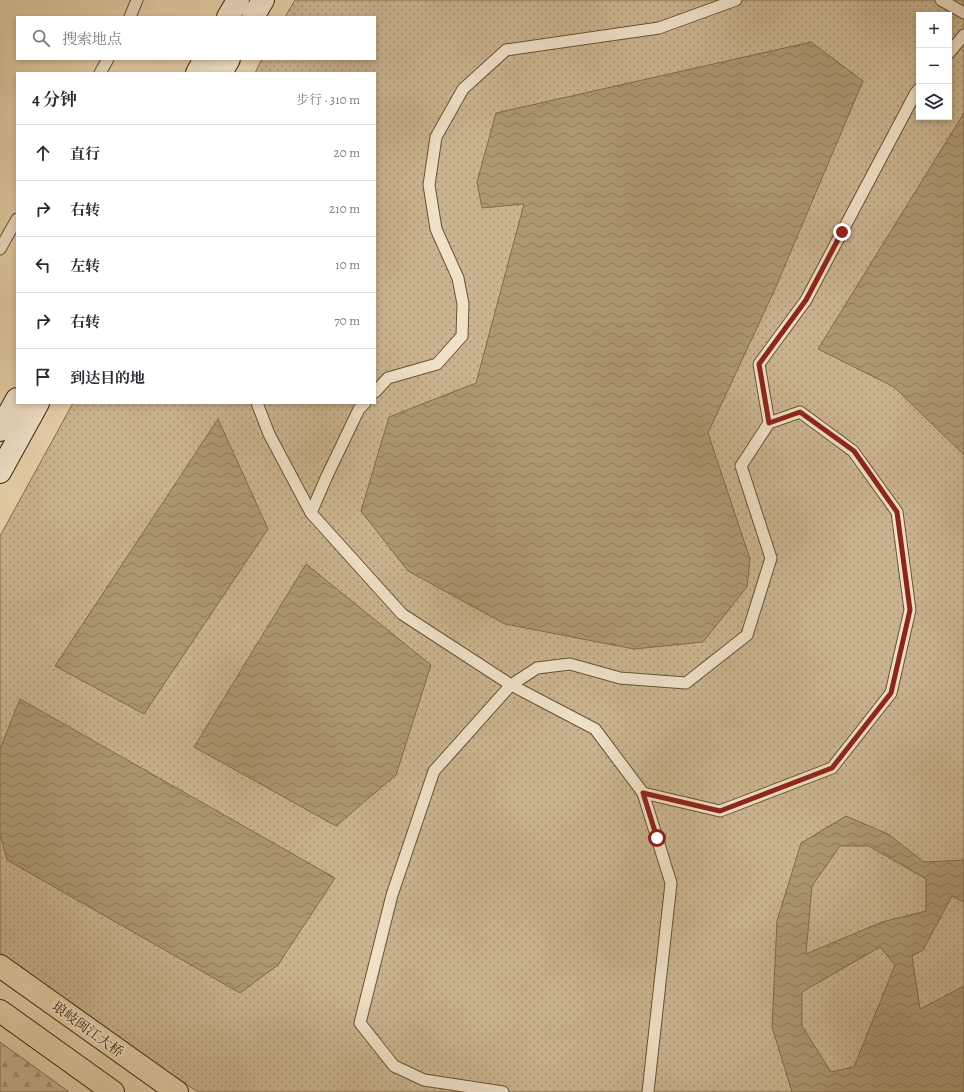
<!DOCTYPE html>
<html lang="zh">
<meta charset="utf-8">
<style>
body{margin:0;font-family:Alegreya,"Noto Serif SC",serif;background:#f2f2f3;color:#2b2b33}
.controls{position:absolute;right:12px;top:12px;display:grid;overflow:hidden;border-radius:0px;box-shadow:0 2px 6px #0003}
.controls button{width:36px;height:36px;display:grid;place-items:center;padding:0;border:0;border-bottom:1px solid #e1e1e2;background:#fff;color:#2b2b33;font:20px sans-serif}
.stop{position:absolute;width:12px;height:12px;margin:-9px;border:3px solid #8f2418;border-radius:50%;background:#fff}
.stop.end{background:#8f2418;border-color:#fff;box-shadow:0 1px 4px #0008}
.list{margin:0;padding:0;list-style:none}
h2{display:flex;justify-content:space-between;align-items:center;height:52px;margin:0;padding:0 16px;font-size:17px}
h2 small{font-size:13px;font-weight:400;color:#7c7c81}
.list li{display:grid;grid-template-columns:26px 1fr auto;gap:12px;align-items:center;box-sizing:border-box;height:56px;padding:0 16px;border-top:1px solid #e1e1e2}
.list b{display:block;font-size:15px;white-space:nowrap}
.list em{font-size:13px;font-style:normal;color:#7c7c81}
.icon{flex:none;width:22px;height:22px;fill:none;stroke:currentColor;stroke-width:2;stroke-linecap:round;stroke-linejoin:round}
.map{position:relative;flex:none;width:964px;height:1092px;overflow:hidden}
.search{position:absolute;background:#fff;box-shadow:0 2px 6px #0003;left:16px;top:16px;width:360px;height:44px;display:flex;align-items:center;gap:10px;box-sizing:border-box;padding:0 14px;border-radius:0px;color:#7c7c81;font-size:15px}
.panel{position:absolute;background:#fff;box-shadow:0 2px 6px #0003;left:16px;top:72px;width:360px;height:332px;border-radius:0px}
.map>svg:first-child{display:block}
.forest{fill:url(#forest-firs);stroke:#846e4c}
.park{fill:url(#park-dots);stroke:#846e4c;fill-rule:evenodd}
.water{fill:url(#water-waves);stroke:#806c49;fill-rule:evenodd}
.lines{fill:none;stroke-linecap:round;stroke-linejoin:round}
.lane-casing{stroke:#685331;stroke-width:13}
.secondary-casing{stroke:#3d2909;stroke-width:24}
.highway-casing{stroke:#3d2909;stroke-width:24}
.lane{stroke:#efe1c8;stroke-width:11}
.secondary{stroke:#efe1c8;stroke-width:22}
.highway{stroke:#e7d1aa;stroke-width:22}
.route{stroke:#8f2418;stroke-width:5}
.labels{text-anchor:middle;stroke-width:4;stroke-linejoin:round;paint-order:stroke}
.street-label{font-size:14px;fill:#3d2909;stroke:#efe1c8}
</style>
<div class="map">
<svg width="964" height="1092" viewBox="0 0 964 1092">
<defs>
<pattern id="forest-firs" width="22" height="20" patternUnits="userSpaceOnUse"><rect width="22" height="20" fill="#cab48f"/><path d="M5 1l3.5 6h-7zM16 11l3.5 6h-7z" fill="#a59273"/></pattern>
<pattern id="park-dots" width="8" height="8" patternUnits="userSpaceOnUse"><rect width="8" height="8" fill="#cab48f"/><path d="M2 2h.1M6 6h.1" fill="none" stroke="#a59273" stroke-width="1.8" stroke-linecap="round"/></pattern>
<pattern id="water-waves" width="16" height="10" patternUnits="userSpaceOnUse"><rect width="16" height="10" fill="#ad9873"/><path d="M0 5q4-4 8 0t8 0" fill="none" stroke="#8e7c5d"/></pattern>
</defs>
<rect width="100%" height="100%" fill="#e7d1aa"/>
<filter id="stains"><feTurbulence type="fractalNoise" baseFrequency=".005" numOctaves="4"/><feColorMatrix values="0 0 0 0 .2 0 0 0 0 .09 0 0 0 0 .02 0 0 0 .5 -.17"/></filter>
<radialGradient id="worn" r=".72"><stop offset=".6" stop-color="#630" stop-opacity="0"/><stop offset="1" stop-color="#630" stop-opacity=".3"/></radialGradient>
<path class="forest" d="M 0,1042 L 69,1092 L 0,1092 Z"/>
<path class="park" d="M 295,0 L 964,0 L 964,1092 L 198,1092 L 0,959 L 0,536 L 73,403 L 375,403 L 375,73 L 255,73 L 262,59 L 375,59 L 375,17 L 285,17 ZM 919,15 L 949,15 L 949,117 L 919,117 Z"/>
<g class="water">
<path d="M 811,42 L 863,81 L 775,289 L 708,433 L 750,559 L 747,587 L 703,642 L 634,649 L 505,624 L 408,571 L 361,511 L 389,417 L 476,383 L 524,204 L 482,208 L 477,182 L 496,113 Z"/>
<path d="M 964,113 L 964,455 L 894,387 L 818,349 Z"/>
<path d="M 218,419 L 268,529 L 144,714 L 55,666 Z"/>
<path d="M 306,564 L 431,665 L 396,775 L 336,826 L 194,747 Z"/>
<path d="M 20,699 L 335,878 L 278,965 L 240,993 L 7,860 L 0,834 L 0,749 Z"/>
<path d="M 846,816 L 888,834 L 924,862 L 964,860 L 964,902 L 952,896 L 923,950 L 912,956 L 920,1009 L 964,986 L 964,1092 L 792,1092 L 772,1027 L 777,921 L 801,843 ZM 840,846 L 869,846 L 926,879 L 926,911 L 882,922 L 806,954 L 812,886 ZM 880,947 L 895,965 L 854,1067 L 831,1072 L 802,1026 L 802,992 Z"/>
</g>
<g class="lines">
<g class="lane-casing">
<g id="lane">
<path d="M 941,0 L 964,13"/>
<path d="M 130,17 L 137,0"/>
<path d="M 949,53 L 964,35"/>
<path d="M 100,73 L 108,59"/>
<path d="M 0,249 L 17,219"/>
<path d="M 375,392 L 388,378 L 437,364 L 462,336 L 463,304 L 458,278 L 436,229 L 429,185 L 436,137 L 463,89 L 506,50 L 659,28 L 736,0"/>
<path d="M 257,403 L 269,434 L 311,513 L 402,614 L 511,685 L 595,729 L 643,793 L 671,883 L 648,1092"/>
<path d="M 769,423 L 759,364 L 806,300 L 915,94 L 919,89"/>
<path d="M 311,513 L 326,478 L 359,409 L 365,403"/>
<path d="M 503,1092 L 424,1080 L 394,1066 L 360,1023 L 392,895 L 434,771 L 511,685 L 537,668 L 570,664 L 620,678 L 686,683 L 747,635 L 771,558 L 741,466 L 769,423 L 800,412 L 853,451 L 897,512 L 910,610 L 891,693 L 832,768 L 720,811 L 643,793"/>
</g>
</g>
<g class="secondary-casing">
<g id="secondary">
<path d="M 228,17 L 238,0"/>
<path d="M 253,17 L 263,0"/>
<path d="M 197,73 L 205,59"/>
<path d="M 221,73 L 229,59"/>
<path d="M 0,430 L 17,399"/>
<path d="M 0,472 L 38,403"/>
</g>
</g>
<g class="highway-casing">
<g id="highway">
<path d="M 0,966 L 177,1092"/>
<path d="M 0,1011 L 113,1092"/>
</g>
</g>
<use href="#lane" class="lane"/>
<use href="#secondary" class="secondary"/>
<use href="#highway" class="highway"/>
</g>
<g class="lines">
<path class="route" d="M 657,838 L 643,793 L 720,811 L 832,768 L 891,693 L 910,610 L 897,512 L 854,451 L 800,412 L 769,423 L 759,364 L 806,300 L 842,232"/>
</g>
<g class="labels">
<g class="street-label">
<text transform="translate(88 1029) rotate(36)" y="5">琅岐闽江大桥</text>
</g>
</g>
<rect width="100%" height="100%" filter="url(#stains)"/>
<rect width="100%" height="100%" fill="url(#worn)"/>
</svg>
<div class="controls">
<button>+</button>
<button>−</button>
<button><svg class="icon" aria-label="layers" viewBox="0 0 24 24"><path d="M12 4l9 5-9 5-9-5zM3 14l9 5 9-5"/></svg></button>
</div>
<div class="stop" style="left:657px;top:838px"></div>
<div class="stop end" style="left:842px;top:232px"></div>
<div class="search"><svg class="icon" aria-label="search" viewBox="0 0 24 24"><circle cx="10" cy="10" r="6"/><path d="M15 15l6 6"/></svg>搜索地点</div>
<section class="panel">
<h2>4 分钟<small>步行 · 310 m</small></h2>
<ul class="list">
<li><svg class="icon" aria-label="ahead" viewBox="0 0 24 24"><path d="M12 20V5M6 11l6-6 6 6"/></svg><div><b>直行</b></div><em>20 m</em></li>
<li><svg class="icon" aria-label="right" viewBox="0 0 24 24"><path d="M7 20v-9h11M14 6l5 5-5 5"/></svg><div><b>右转</b></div><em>210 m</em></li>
<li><svg class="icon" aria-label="left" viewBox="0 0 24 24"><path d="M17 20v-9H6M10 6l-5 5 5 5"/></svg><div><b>左转</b></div><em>10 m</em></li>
<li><svg class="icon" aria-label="right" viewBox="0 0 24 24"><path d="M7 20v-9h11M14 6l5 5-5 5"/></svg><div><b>右转</b></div><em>70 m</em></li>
<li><svg class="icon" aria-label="arrive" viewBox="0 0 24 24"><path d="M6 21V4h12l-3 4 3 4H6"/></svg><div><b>到达目的地</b></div></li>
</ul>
</section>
</div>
